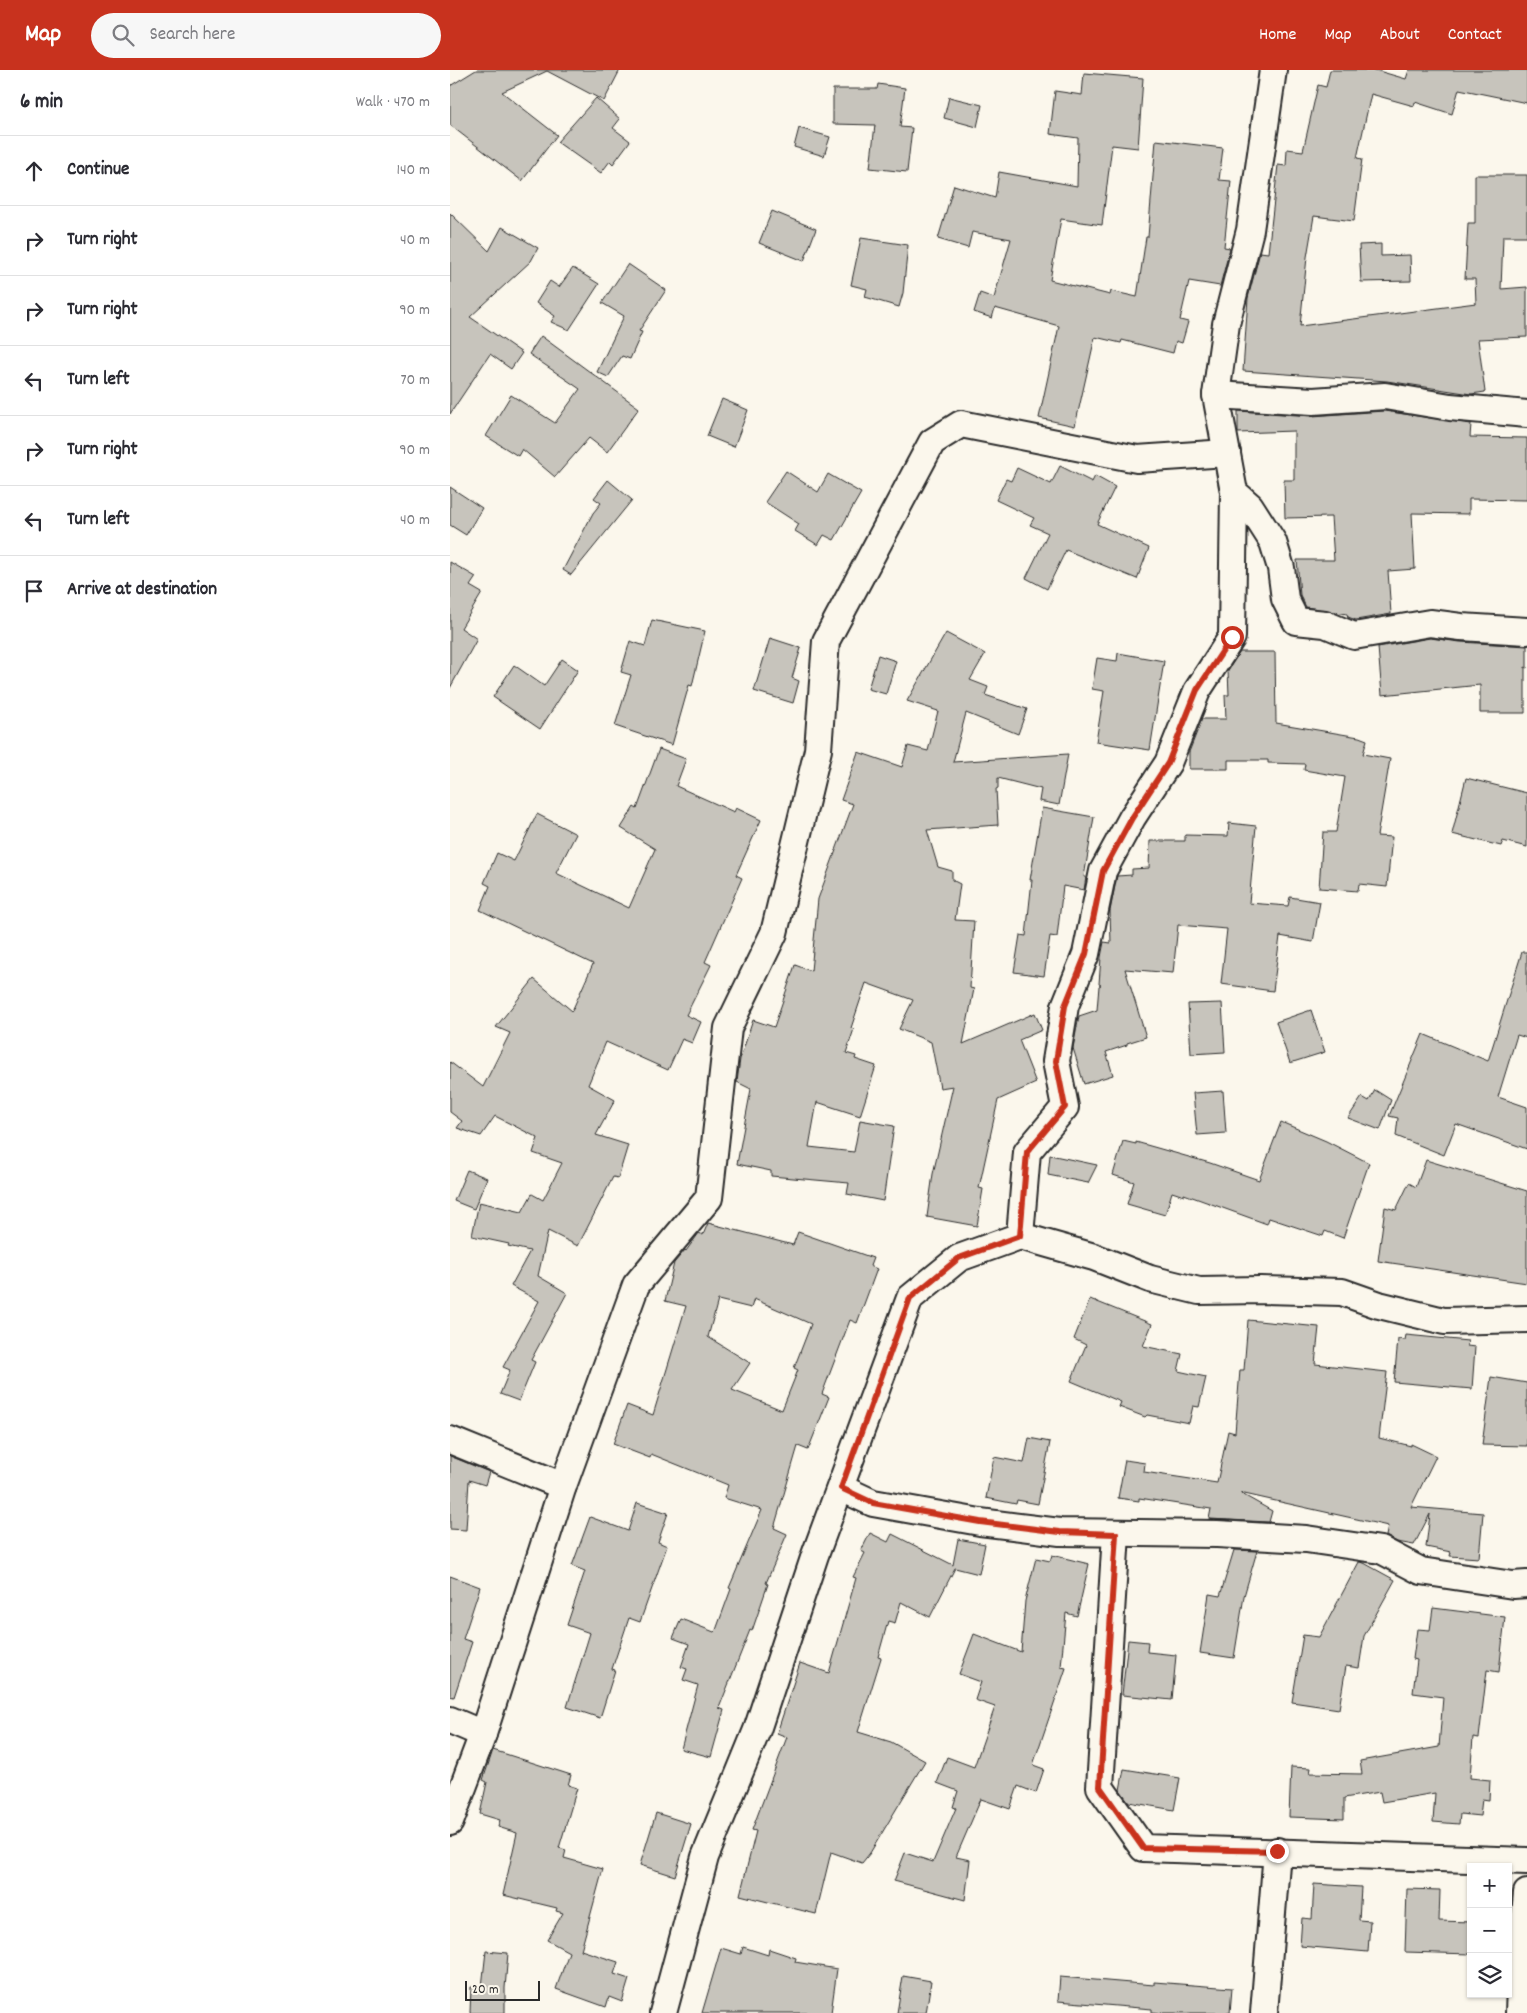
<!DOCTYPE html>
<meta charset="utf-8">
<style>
body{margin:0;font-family:Dekko,sans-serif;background:#f7f7f7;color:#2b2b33}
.controls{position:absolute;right:15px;bottom:15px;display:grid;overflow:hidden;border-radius:0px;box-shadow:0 1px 4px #0004}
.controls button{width:45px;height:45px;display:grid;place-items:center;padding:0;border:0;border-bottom:1px solid #e1e1e2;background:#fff;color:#2b2b33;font:25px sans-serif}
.scale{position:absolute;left:15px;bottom:12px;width:75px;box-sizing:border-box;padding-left:5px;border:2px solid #2b2b2b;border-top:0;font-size:14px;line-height:18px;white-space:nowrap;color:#2b2b2b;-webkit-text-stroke:4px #fbf7ec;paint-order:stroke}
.stop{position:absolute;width:15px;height:15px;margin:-11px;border:4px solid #c8321e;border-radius:50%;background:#fff}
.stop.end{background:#c8321e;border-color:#fff;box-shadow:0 1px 5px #0008}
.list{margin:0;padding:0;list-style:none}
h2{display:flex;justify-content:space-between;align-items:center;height:65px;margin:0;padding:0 20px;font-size:21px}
h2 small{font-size:16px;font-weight:400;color:#7c7c81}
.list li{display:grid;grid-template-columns:32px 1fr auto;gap:15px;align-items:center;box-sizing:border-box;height:70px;padding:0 20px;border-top:1px solid #e1e1e2}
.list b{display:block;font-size:19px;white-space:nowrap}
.list em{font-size:16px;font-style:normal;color:#7c7c81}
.icon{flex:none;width:28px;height:28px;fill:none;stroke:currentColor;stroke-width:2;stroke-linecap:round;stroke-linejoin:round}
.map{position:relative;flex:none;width:1077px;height:1943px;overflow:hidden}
header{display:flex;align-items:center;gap:30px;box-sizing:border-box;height:70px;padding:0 25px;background:#c8321e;color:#fff}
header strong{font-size:24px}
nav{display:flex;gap:28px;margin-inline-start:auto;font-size:18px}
.search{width:350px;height:45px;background:#f7f7f7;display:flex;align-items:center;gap:12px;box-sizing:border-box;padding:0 18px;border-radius:28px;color:#7c7c81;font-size:19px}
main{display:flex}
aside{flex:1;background:#fff}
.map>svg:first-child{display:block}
.building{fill:#c7c4bc;stroke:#2b2b2b;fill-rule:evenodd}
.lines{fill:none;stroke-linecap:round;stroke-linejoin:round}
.minor-casing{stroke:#2b2b2b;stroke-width:30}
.minor{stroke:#fbf7ec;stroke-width:26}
.route{stroke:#c8321e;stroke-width:6}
</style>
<header>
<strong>Map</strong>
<div class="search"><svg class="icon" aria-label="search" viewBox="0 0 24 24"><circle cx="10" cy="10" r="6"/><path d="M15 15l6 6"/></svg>Search here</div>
<nav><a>Home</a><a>Map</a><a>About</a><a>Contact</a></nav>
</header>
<main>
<aside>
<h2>6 min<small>Walk · 470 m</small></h2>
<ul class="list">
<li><svg class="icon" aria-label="ahead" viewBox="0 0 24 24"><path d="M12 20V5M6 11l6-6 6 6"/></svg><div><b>Continue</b></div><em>140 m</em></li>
<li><svg class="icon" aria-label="right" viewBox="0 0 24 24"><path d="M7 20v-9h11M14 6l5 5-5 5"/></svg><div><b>Turn right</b></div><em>40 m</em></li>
<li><svg class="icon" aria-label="right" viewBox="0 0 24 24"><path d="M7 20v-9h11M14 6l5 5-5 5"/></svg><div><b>Turn right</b></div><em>90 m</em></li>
<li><svg class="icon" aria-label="left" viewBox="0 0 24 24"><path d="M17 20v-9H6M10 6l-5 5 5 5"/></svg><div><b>Turn left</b></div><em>70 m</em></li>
<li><svg class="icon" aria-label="right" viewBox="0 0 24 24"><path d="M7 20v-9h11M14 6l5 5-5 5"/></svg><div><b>Turn right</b></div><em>90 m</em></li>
<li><svg class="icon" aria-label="left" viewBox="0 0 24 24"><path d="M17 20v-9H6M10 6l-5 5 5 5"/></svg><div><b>Turn left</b></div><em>40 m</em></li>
<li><svg class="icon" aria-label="arrive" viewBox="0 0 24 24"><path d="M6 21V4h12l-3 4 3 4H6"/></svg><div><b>Arrive at destination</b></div></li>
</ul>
</aside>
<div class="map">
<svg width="1077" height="1943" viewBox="0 0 1077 1943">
<rect width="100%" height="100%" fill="#fbf7ec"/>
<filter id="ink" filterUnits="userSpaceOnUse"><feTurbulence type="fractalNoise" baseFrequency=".02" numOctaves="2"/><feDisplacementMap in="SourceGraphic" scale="10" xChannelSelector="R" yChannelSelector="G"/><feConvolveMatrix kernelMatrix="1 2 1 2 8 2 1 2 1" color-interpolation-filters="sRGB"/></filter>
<g filter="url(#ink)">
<g class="building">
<path d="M 26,0 L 170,0 L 154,31 L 97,1 L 52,22 L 107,65 L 72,111 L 0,55 L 0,16 Z"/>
<path d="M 880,0 L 925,0 L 956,9 L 959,0 L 1077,0 L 1077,33 L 1009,19 L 1002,44 L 965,32 L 964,36 L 921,24 L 907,88 L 912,89 L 904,151 L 864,146 L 857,187 L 850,256 L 1026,233 L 1025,209 L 1015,209 L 1018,153 L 1025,153 L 1025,105 L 1077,105 L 1077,166 L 1053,166 L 1051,219 L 1077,217 L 1077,267 L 1028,269 L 1035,322 L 1021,324 L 937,311 L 793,301 L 798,228 L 810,182 L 818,183 L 828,95 L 836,96 L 837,79 L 853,81 L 868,15 L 876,17 Z"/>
<path d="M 634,3 L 693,8 L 688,78 L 662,75 L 652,155 L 611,149 L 600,210 L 660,225 L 661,221 L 687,227 L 696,167 L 698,167 L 706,70 L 773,78 L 769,110 L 781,111 L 774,177 L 780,178 L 770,216 L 739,211 L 730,250 L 738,252 L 732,273 L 726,271 L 723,283 L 672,270 L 671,273 L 645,267 L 625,356 L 589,348 L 609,256 L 545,238 L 542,248 L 524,242 L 530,223 L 544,228 L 561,169 L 522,162 L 518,178 L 488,169 L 504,115 L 545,128 L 549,102 L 627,116 L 628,68 L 600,64 L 605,21 L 632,25 Z"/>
<path d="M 428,14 L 455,18 L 450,57 L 462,58 L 457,102 L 420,98 L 425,55 L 383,54 L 383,19 L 427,19 Z"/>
<path d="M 499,27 L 532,35 L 527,57 L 494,48 Z"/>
<path d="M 146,28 L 170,49 L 163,58 L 180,71 L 163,94 L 160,91 L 151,103 L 107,72 Z"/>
<path d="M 349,58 L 380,67 L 374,86 L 344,77 Z"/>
<path d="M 322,141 L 366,159 L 354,191 L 309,173 Z"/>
<path d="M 0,143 L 39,181 L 52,157 L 88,178 L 81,191 L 20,247 L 72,283 L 61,299 L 40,284 L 0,344 Z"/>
<path d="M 411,168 L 458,175 L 453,223 L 449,237 L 415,227 L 417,219 L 401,215 Z"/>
<path d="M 931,174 L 931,186 L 960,185 L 961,211 L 911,212 L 909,175 Z"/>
<path d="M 178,194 L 216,220 L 189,261 L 192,262 L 180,289 L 172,286 L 158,307 L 147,302 L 174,246 L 152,233 Z"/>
<path d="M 123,198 L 149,214 L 119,260 L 101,252 L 105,246 L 86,233 L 100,211 L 109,217 Z"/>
<path d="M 91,266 L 189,338 L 157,382 L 139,368 L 105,407 L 72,379 L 68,386 L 36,366 L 61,325 L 105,353 L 130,319 L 79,284 Z"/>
<path d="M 272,329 L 298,340 L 284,377 L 257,366 Z"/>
<path d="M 788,341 L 862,346 L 934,341 L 1021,354 L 1020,367 L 1077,368 L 1077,430 L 1019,429 L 1019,444 L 962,443 L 965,499 L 938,501 L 941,544 L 906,550 L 898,547 L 897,544 L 856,537 L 850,525 L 847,490 L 884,490 L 881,447 L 835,448 L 834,410 L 844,410 L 844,361 L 788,363 Z"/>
<path d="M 610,396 L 642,412 L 645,406 L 665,417 L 647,454 L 699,478 L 687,509 L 616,480 L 597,519 L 576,508 L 598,463 L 580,455 L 584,448 L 546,430 L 556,409 L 561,411 L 567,398 L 601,414 Z"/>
<path d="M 336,401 L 368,422 L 378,404 L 411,423 L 384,470 L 374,465 L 368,475 L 345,461 L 349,454 L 315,432 Z"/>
<path d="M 158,410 L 182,430 L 121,505 L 113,500 L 143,443 L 151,433 L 144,428 Z"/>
<path d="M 0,417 L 32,438 L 16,465 L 0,455 Z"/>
<path d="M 0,492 L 26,507 L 20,516 L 32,523 L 11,558 L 27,569 L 0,618 Z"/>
<path d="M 202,550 L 255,561 L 242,616 L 239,615 L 222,675 L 165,656 L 181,605 L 171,602 L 180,571 L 195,576 Z"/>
<path d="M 496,563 L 535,584 L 520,610 L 538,617 L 535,625 L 577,639 L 568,664 L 516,643 L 503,692 L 618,684 L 609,735 L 589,731 L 591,719 L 548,708 L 548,718 L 546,719 L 548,755 L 477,760 L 488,797 L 502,801 L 502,810 L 510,814 L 505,850 L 524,851 L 520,918 L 524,919 L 513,974 L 585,943 L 592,960 L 569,970 L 586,1013 L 548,1030 L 529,1118 L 533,1119 L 527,1156 L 477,1147 L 483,1104 L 503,1016 L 490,1018 L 481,972 L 449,959 L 463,930 L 416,913 L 401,958 L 404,959 L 396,983 L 406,986 L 405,989 L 426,996 L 410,1046 L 367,1032 L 359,1077 L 404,1082 L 410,1050 L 444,1056 L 433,1131 L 397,1124 L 399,1113 L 321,1106 L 321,1101 L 287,1094 L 301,1019 L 287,1012 L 290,989 L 303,950 L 324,957 L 345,895 L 361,901 L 368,829 L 403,734 L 391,730 L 408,682 L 452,697 L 458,676 L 478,681 L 488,641 L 457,631 Z"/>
<path d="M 320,568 L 351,578 L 342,608 L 349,611 L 343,633 L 304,621 Z"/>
<path d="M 980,568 L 1010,572 L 1077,576 L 1077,598 L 1075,597 L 1075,643 L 1030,643 L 1030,615 L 932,625 L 928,577 Z"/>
<path d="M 790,582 L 825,582 L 826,653 L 909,667 L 917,670 L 913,684 L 940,689 L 927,766 L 942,767 L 937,817 L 909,814 L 908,821 L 869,818 L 873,762 L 886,762 L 895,707 L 854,700 L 855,694 L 818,693 L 818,690 L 778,690 L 778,699 L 739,699 L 739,682 L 752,649 L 776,649 L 775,625 L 779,625 L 778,600 Z"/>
<path d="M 668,583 L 714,591 L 700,680 L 646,672 L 654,621 L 642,619 L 647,588 L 667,591 Z"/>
<path d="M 428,585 L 446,591 L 436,624 L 418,619 Z"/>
<path d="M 112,589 L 128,600 L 90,659 L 43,627 L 64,595 L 94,616 Z"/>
<path d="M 209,679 L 236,689 L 226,716 L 284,742 L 286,738 L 311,750 L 286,805 L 292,808 L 255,892 L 261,895 L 236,945 L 251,952 L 242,973 L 232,969 L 218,1000 L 156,972 L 138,1015 L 165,1030 L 146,1065 L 178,1075 L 168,1108 L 163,1107 L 128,1176 L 98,1161 L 88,1206 L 117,1223 L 81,1290 L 85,1292 L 69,1331 L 50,1324 L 60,1300 L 53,1297 L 89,1231 L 61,1216 L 80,1181 L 58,1176 L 59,1174 L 22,1166 L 29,1132 L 72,1142 L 82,1124 L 93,1130 L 112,1093 L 83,1083 L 88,1068 L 45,1046 L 31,1066 L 7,1058 L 12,1051 L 0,1042 L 0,992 L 33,1017 L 60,963 L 46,957 L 84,909 L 122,941 L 143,894 L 30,840 L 40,816 L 34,813 L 47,783 L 64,791 L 87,744 L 126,764 L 106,803 L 179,838 L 205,779 L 171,758 L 184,737 L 187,739 Z"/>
<path d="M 1016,708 L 1077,723 L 1077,777 L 1053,771 L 1051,776 L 1002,764 Z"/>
<path d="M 592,738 L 644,747 L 634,807 L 636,807 L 634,820 L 613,816 L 607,867 L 600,866 L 594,906 L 564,902 L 570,865 L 576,866 L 582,810 L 580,810 Z"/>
<path d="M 779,753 L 806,756 L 799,833 L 838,836 L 840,827 L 870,832 L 863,872 L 830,866 L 823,921 L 771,914 L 777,859 L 728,855 L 723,903 L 675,899 L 696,967 L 677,973 L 677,975 L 656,982 L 663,1005 L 634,1014 L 623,978 L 629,946 L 647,940 L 649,916 L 651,915 L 649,914 L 651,887 L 654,872 L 661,873 L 660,841 L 667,806 L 682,805 L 682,799 L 699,798 L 700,771 L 735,771 L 735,765 L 778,766 Z"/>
<path d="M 1072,882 L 1077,882 L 1077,968 L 1067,965 L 1048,1027 L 1077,1037 L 1077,1079 L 1006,1054 L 994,1085 L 946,1066 L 948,1048 L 939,1046 L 973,964 L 1038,991 Z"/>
<path d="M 772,933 L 775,982 L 741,984 L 738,934 Z"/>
<path d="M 861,940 L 875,982 L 840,993 L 826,952 Z"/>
<path d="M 925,1020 L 941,1030 L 930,1060 L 898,1048 L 912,1027 L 919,1031 Z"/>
<path d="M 773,1021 L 776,1063 L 747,1065 L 743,1023 Z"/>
<path d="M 831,1052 L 876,1071 L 919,1093 L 893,1168 L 875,1161 L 873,1166 L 819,1148 L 817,1154 L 734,1124 L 734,1126 L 722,1122 L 715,1145 L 677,1134 L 684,1112 L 663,1105 L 673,1071 L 686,1074 L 686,1072 L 760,1093 L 809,1110 Z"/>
<path d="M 600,1085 L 647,1095 L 638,1113 L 598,1105 Z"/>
<path d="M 976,1090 L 1077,1121 L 1077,1213 L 928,1191 L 935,1137 L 946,1140 L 959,1113 L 966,1117 Z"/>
<path d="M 17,1100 L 37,1108 L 24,1139 L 4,1131 Z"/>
<path d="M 258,1153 L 343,1175 L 348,1162 L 423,1188 L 420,1196 L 427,1199 L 407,1253 L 400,1250 L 372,1324 L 379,1327 L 358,1380 L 348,1376 L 324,1458 L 337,1464 L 316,1513 L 318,1514 L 302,1561 L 300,1560 L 269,1638 L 274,1640 L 261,1687 L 231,1679 L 248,1615 L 233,1610 L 237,1599 L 231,1597 L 239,1574 L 223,1568 L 231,1549 L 264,1562 L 266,1560 L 281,1519 L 279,1518 L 312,1440 L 274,1428 L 278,1415 L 201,1384 L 200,1388 L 163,1374 L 177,1335 L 203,1345 L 236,1236 L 215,1231 L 224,1193 L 235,1180 L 236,1181 L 249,1163 L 253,1165 ZM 304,1229 L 361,1254 L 344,1298 L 348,1300 L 332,1340 L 282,1320 L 300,1293 L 258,1267 L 268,1230 L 301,1238 Z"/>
<path d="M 640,1229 L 702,1254 L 693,1276 L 732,1284 L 728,1301 L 756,1307 L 749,1337 L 743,1336 L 739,1353 L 697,1345 L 695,1347 L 669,1337 L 671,1332 L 621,1311 L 636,1275 L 624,1269 Z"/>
<path d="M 798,1250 L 869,1257 L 865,1294 L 937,1302 L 929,1368 L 961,1376 L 961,1374 L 986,1386 L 961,1437 L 1033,1443 L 1029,1488 L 1000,1486 L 1001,1482 L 976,1477 L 980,1444 L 964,1475 L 947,1472 L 936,1466 L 938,1456 L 790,1423 L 822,1441 L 819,1452 L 759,1449 L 761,1439 L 689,1428 L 689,1431 L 668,1428 L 675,1390 L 695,1393 L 694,1402 L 767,1413 L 778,1361 L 785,1363 L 790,1300 L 794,1300 Z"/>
<path d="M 956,1265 L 1018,1271 L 1017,1276 L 1025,1277 L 1022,1319 L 944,1312 L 948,1269 L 955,1270 Z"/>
<path d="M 1041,1307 L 1077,1313 L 1077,1376 L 1032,1375 Z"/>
<path d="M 579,1368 L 600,1372 L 588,1434 L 567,1430 L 566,1434 L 536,1428 L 544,1387 L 574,1393 Z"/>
<path d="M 0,1386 L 39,1402 L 35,1415 L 19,1410 L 16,1460 L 0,1459 Z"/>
<path d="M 187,1433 L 218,1443 L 208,1472 L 217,1476 L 190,1552 L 179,1548 L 162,1599 L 165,1600 L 150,1648 L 117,1637 L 140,1563 L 117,1555 L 135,1501 L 122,1496 L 140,1447 L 178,1461 Z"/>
<path d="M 420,1463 L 438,1472 L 442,1464 L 503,1495 L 508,1469 L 535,1474 L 529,1504 L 505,1498 L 480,1547 L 451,1532 L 445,1553 L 438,1551 L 428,1587 L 431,1588 L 408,1662 L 441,1672 L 475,1691 L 420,1783 L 412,1793 L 381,1782 L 366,1844 L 290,1825 L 306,1761 L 302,1760 L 337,1667 L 327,1663 L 350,1593 L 379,1603 L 406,1508 L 403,1507 L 415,1483 L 411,1481 Z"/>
<path d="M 784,1480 L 807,1481 L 794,1526 L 784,1588 L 750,1583 L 759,1524 L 770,1526 Z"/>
<path d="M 602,1485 L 639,1494 L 627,1546 L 616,1543 L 611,1597 L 616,1598 L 583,1695 L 594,1699 L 586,1723 L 568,1716 L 560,1739 L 531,1729 L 506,1787 L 520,1790 L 515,1830 L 444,1811 L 455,1783 L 483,1792 L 506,1738 L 503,1737 L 508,1721 L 487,1713 L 497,1687 L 524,1697 L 545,1637 L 525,1630 L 531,1612 L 509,1604 L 524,1564 L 571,1582 L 575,1531 L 586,1488 L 600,1491 Z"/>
<path d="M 909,1492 L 914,1493 L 945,1510 L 914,1566 L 909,1598 L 896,1596 L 889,1639 L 842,1632 L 853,1565 L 869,1567 Z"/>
<path d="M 0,1506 L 30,1517 L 13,1569 L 22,1572 L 4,1627 L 0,1626 Z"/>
<path d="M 983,1538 L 1055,1547 L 1049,1602 L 1037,1600 L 1029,1668 L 1023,1667 L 1020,1708 L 1040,1710 L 1039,1730 L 1032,1729 L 1030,1746 L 1010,1744 L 1009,1754 L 983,1752 L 985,1723 L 932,1732 L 930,1722 L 894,1728 L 894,1749 L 839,1747 L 841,1697 L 861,1698 L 860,1703 L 912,1704 L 910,1691 L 989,1677 L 993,1627 L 963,1623 L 967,1590 L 963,1589 L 967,1559 L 980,1560 Z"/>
<path d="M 678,1570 L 698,1572 L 697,1582 L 726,1585 L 722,1630 L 672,1625 Z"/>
<path d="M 43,1680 L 121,1705 L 118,1715 L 127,1718 L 109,1778 L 116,1780 L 114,1788 L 153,1799 L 131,1880 L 168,1892 L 164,1904 L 179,1909 L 172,1932 L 159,1927 L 156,1937 L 106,1919 L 119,1882 L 97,1870 L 113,1843 L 106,1841 L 107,1838 L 53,1825 L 67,1763 L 48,1757 L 50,1750 L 30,1744 L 37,1712 L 33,1710 Z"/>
<path d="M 674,1699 L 730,1708 L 724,1740 L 679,1732 L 670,1720 Z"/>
<path d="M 206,1743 L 241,1754 L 225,1806 L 190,1795 Z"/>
<path d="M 864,1814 L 911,1817 L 909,1850 L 920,1851 L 918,1882 L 850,1876 L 852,1848 L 862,1849 Z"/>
<path d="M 957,1819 L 990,1820 L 989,1851 L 1021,1852 L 1021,1884 L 955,1882 Z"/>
<path d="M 293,1877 L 318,1885 L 319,1879 L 346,1888 L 345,1892 L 387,1899 L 381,1943 L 252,1943 L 271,1878 L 291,1884 Z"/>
<path d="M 36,1881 L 58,1883 L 55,1918 L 55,1943 L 20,1943 L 21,1917 L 32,1917 Z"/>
<path d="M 453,1906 L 481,1911 L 476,1943 L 447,1943 Z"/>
<path d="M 610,1907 L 704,1915 L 704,1912 L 782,1918 L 780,1943 L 712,1943 L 702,1942 L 702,1939 L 608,1931 Z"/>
</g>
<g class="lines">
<g class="minor-casing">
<g id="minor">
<path d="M 766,325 L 863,331 L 935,326 L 1000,337 L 1077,344"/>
<path d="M 784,422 L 800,436 L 823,472 L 831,498 L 835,529 L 846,551 L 875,554 L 904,566 L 980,553 L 1011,557 L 1077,561"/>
<path d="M 570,1166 L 644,1187 L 700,1209 L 749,1221 L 810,1220 L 892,1222 L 929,1235 L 994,1251 L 1077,1249"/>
<path d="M 0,1370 L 113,1416"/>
<path d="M 391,1418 L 423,1433 L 530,1452 L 610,1462 L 767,1464 L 856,1469 L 931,1480 L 971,1501 L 1063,1515 L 1077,1514"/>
<path d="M 666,1464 L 650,1717 L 693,1778 L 1077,1791"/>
<path d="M 0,1650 L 33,1664"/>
<path d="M 0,1752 L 33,1664 L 113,1416 L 186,1215 L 259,1128 L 278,958 L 324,863 L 368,680 L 376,571 L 482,372 L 511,354 L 687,389 L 777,383"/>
<path d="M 213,1943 L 255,1787 L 307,1660 L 365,1485 L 460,1228 L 509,1188 L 570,1166 L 577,1082 L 615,1037 L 606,991 L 615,936 L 636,884 L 653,801 L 682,748 L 718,693 L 747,621 L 782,567 L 784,422 L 766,325 L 776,254 L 800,160 L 823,0"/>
<path d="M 814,1943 L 827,1781"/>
<path d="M 1069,1943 L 1071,1889 L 1077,1823"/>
</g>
</g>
<use href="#minor" class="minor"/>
</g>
</g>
<g class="lines" filter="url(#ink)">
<path class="route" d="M 782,567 L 747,620 L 718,693 L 682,748 L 653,801 L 636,884 L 615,936 L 606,991 L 615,1037 L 577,1082 L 570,1166 L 509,1188 L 460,1228 L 391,1418 L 423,1433 L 530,1452 L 610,1462 L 666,1464 L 650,1717 L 693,1778 L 827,1781"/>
</g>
</svg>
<div class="controls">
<button>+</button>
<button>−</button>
<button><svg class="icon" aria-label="layers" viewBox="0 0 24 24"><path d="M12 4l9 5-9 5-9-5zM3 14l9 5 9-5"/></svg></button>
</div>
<div class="scale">20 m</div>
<div class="stop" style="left:782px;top:567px"></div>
<div class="stop end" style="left:827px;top:1781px"></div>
</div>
</main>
